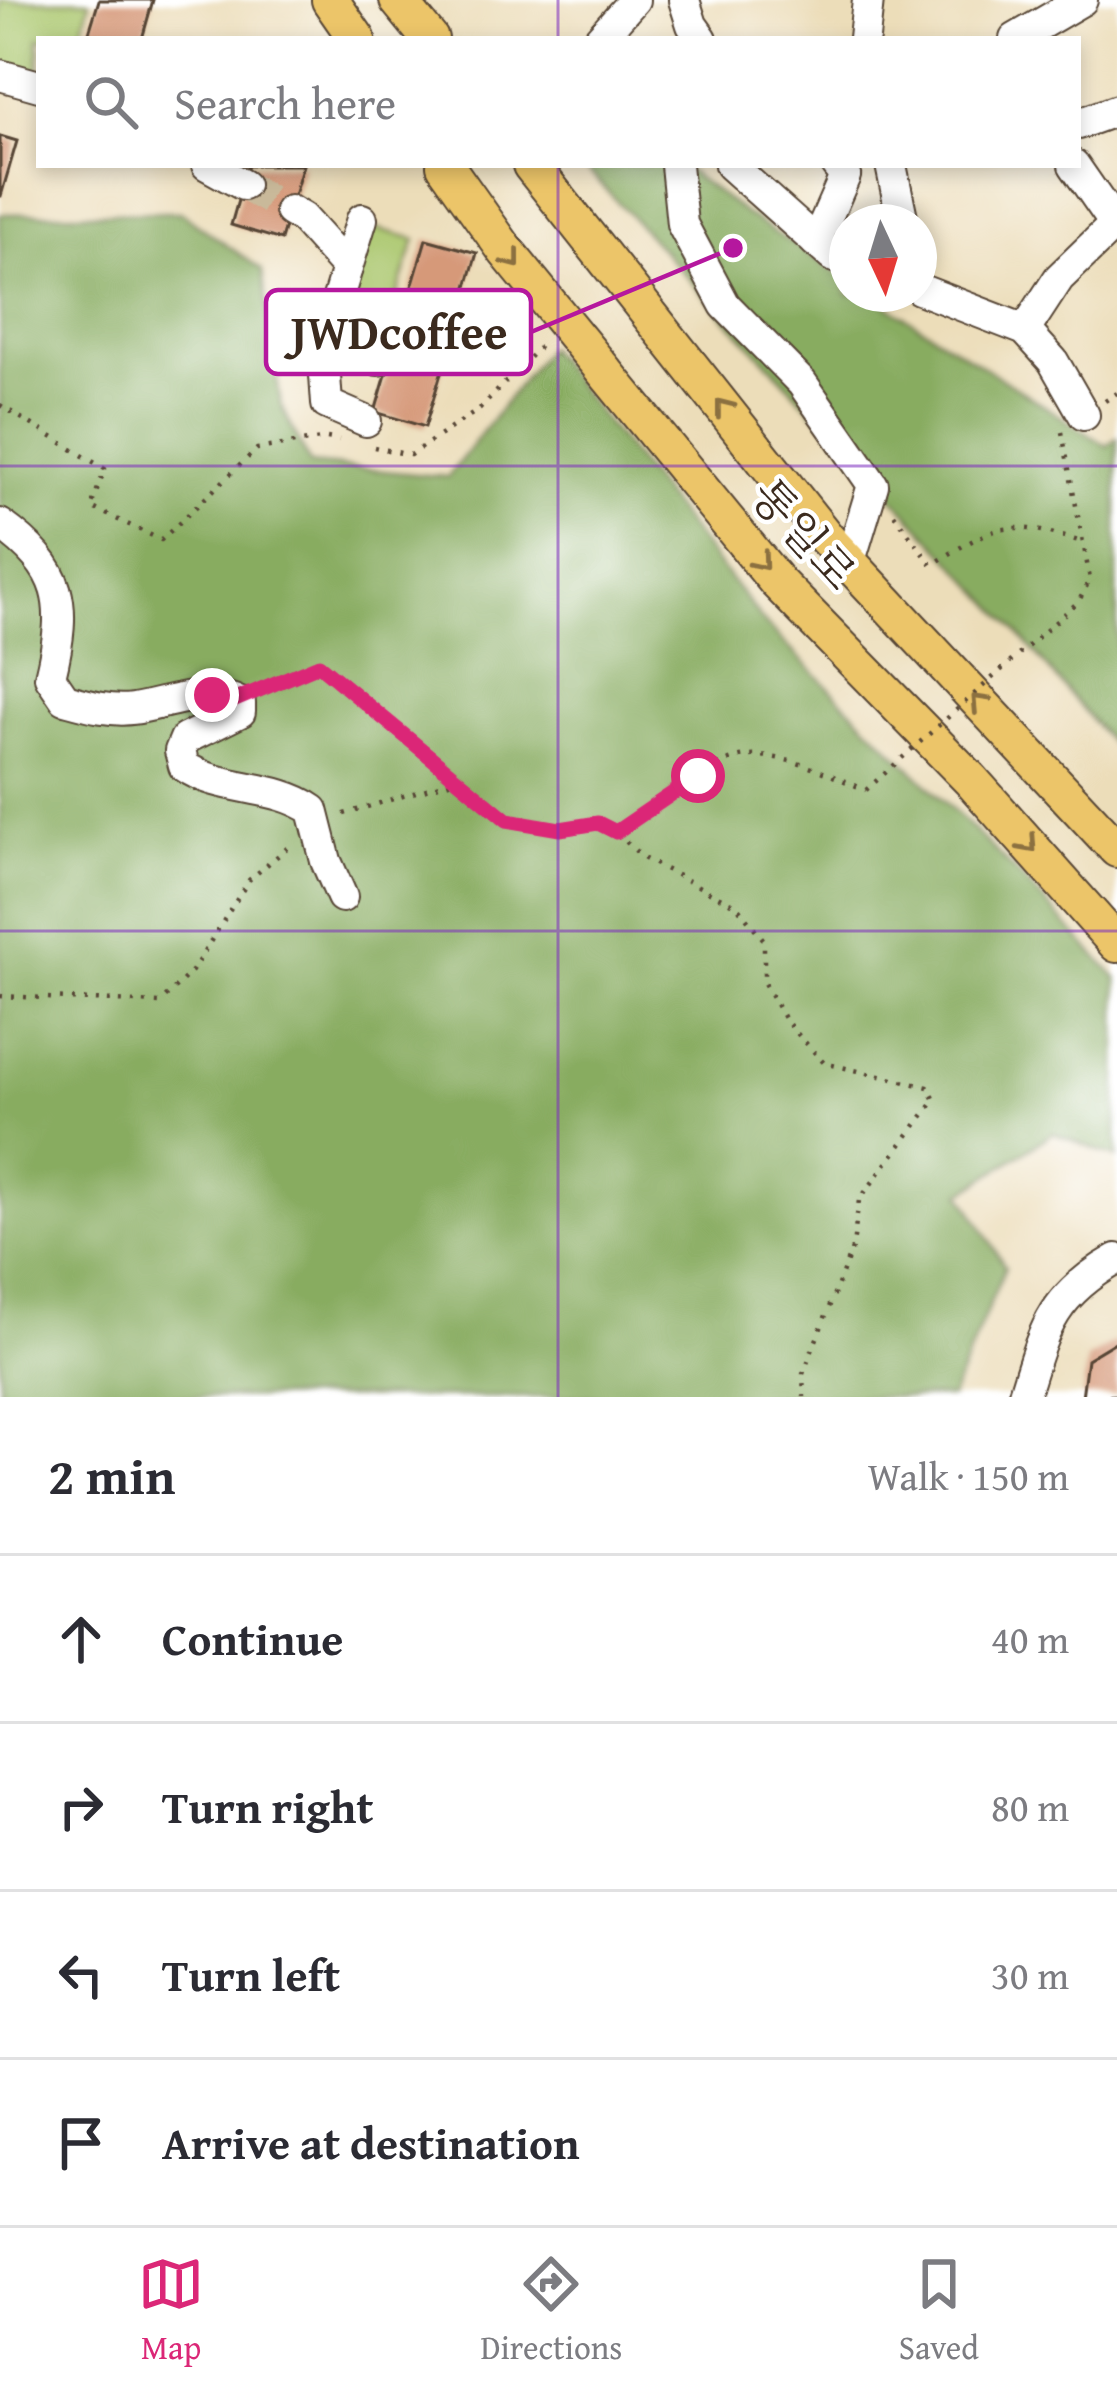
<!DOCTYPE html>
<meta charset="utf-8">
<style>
body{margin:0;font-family:"Gentium Book Plus","Noto Serif KR",serif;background:#f2f2f3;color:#2b2b33}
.compass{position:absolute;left:829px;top:204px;width:108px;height:108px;border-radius:50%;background:#fff;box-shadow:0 6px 18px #0003;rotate:176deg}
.stop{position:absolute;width:36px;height:36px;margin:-27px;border:9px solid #db2777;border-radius:50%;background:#fff}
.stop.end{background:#db2777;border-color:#fff;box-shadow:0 3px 12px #0008}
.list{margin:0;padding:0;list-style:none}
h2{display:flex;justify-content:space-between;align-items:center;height:156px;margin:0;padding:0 48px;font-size:51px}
h2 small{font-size:39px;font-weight:400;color:#7c7c81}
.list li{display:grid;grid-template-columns:78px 1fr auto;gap:36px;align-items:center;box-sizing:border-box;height:168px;padding:0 48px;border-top:3px solid #e1e1e2}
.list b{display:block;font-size:45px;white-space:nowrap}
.list em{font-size:39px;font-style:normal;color:#7c7c81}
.icon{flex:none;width:66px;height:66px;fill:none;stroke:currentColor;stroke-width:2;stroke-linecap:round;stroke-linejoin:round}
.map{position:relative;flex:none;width:1117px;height:1397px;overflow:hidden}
.search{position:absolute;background:#fff;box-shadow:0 6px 18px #0003;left:36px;right:36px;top:36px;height:132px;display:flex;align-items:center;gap:30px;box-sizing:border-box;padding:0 42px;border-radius:0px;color:#7c7c81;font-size:45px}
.sheet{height:828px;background:#fff}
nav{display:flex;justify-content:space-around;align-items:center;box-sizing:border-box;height:168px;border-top:3px solid #e1e1e2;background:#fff;font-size:33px;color:#7c7c81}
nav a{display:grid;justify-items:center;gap:6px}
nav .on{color:#db2777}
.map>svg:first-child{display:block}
.green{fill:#abc76e;stroke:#737846;stroke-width:3}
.forest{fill:#88ac61;stroke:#626b40;stroke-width:3}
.building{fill:#d69979}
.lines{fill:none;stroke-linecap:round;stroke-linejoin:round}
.minor-tunnel{stroke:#c9b99a;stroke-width:30;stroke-dasharray:30 15;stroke-linecap:butt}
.minor-casing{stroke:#564535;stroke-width:34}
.major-casing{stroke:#564535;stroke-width:40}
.path{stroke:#564535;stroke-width:4.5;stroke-dasharray:3 9;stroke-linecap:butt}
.minor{stroke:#fff;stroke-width:30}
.major{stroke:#ecc569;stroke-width:36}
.path-bridge{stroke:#564535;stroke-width:4.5;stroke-dasharray:3 9;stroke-linecap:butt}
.oneway{stroke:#8b7040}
.route{stroke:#db2777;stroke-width:15}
.grid{fill:none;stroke:#7b2cbf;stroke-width:3;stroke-opacity:0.55}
.labels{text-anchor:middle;stroke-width:9;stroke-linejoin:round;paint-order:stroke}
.street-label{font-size:45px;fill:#3b2a1e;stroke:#fff}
.leader{fill:none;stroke:#b5179e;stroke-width:4.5}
.callout-dot{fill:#b5179e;stroke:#fff;stroke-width:4.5}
.callout{fill:#fff;stroke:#b5179e;stroke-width:4.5}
.callout-label{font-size:48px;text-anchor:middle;font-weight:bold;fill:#3b2a1e}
</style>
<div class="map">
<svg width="1117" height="1397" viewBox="0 0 1117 1397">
<rect width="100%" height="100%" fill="#fff"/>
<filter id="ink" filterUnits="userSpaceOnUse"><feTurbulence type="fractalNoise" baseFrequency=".00833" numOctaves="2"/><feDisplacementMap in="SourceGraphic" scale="24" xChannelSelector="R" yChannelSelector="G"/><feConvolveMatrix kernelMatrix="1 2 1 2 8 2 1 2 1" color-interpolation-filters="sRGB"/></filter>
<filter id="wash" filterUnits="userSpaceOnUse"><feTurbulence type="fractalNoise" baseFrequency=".004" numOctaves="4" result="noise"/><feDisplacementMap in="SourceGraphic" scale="48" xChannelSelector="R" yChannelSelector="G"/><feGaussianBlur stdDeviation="2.7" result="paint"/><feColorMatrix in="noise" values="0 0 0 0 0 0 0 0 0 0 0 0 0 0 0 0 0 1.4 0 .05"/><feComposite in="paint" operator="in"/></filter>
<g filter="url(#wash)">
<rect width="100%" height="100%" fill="#ecddb9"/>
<g class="green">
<path d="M 0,0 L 84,0 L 90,1 L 80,39 L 39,39 L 39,76 L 0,66 Z"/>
<path d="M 371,227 L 416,239 L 381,343 L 339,332 Z"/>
</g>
<g class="forest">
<path d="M 583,165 L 680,165 L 744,213 L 847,279 L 847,294 L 870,294 L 1107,446 L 1117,438 L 1117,751 L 1011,624 Z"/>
<path d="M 180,212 L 262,270 L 281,406 L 310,464 L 448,477 L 547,348 L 766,625 L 1017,873 L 1117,978 L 1117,1158 L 1053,1133 L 962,1193 L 1005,1267 L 951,1397 L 0,1397 L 0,214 Z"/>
</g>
<g id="blocks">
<g class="building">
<path d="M 99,0 L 153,0 L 142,39 L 87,39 Z"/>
<path d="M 0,136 L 17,141 L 1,196 L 0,196 Z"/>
<path d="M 248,165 L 303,165 L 281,240 L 231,225 Z"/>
<path d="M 426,239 L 477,253 L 425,427 L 375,412 Z"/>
<path d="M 1117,1341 L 1117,1395 L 1082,1397 L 1087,1359 Z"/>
</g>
</g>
</g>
<g filter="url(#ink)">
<use href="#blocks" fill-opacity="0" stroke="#564535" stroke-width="3"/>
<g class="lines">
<path class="minor-tunnel" d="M 243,185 L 290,211"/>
<g class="minor-casing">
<g id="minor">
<path d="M 684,0 L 692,25 L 702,39"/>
<path d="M 864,38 L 868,0"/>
<path d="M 599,39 L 634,0"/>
<path d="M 1015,39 L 1082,0"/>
<path d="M 0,75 L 39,86"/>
<path d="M 1078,124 L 1117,110"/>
<path d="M 207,165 L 243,185"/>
<path d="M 676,165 L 682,224 L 725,305 L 802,383 L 873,485 L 849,564"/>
<path d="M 730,165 L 832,256 L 847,262"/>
<path d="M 891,165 L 903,222"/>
<path d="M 1074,165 L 1117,227"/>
<path d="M 290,211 L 302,218 L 347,268 L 323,347 L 327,404 L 366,421"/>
<path d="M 816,242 L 845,176 L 836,165"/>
<path d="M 347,268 L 362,219"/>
<path d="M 919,289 L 1025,330 L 1053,361 L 1084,415"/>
<path d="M 1025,330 L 1059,278 L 1115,224"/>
<path d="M 323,347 L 378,360"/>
<path d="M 0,524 C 63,569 68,603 50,677 L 65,699 C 87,705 110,712 133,709 C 168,704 207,685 240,703 L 240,712 L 185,739 L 180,751 L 184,766 C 221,792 275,783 313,810 L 326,861 L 342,897"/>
<path d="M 1023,1397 C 1044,1329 1051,1296 1117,1259"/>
</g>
</g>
<g class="major-casing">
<g id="major">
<path d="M 330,0 L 357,39"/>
<path d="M 398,0 L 430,39"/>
<path d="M 445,165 L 506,251 L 777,582 L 971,780 L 1117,944"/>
<path d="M 531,165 L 827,539 L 1117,849"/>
</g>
</g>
<g class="path">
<path d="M 1105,401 L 1117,393"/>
<path d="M 0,405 L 105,469 L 91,507 L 161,540 L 257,449 L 327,438 L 339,440"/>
<path d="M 1062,432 L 1090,579 L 1079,601"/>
<path d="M 374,447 L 410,455 L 480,409 L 542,344"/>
<path d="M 894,514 L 932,565 C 998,523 1007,519 1082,542"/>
<path d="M 262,689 L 319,665 L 507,820 L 559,829 L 598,823 L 616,832 L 643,858 L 737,906 L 764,940 L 764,983 L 785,1020 L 824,1063 L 928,1087 L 935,1100 L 859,1200 L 853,1246 L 803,1374 L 804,1397"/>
<path d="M 344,814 L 459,779"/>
<path d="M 617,832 C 647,811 714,757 748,756 C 788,754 830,775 866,790"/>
<path d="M 0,996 L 160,1003 L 192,971 L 249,880 L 293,843"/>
</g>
<use href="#minor" class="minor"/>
<use href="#major" class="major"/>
<path class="path-bridge" d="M 866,790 L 1079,601"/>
</g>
<defs><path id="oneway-chevron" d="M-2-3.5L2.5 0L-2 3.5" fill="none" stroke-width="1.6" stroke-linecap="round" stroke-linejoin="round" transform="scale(3)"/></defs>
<g class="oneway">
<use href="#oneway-chevron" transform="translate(513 260) rotate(52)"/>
<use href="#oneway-chevron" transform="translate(723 407) rotate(-128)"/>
<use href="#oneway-chevron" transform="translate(761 562) rotate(50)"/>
<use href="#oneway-chevron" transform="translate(979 702) rotate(-133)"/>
<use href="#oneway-chevron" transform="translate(1029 845) rotate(48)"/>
</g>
</g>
<g class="lines" filter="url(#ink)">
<path class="route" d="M 212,695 L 235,700 L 319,665 L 507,820 L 560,829 L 598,823 L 616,832 L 698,776"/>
</g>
<path class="grid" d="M 558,0 L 558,39M 558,165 L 558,1397M 0,466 L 1117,466M 0,931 L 1117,931"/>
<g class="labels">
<g class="street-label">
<text transform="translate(804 534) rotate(48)" y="16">통일로</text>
</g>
</g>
<path class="leader" d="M733 248L531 332"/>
<circle class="callout-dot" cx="733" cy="248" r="12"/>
<rect class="callout" x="266" y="290" width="265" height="84" rx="12"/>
<g class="callout-label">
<text x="399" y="349">JWDcoffee</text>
</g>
</svg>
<svg class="compass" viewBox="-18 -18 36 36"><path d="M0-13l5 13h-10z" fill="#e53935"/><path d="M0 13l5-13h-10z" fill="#7c7c81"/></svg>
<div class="stop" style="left:698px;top:776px"></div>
<div class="stop end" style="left:212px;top:695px"></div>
<div class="search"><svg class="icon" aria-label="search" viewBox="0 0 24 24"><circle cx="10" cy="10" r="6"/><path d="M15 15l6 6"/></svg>Search here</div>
</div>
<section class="sheet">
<h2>2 min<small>Walk · 150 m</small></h2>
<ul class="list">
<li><svg class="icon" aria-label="ahead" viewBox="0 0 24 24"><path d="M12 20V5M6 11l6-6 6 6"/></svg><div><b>Continue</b></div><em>40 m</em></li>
<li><svg class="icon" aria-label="right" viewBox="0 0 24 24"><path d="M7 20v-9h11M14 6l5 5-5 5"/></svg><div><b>Turn right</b></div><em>80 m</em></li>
<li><svg class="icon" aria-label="left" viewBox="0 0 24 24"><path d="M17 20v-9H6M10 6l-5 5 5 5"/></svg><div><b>Turn left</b></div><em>30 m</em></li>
<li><svg class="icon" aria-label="arrive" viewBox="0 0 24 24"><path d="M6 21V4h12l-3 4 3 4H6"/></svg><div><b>Arrive at destination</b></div></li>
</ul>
</section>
<nav>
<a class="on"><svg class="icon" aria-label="map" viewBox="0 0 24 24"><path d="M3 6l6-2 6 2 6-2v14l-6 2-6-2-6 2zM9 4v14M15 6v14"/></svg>Map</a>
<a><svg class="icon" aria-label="directions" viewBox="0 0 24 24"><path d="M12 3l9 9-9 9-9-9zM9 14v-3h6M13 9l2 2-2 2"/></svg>Directions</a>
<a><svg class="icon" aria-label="saved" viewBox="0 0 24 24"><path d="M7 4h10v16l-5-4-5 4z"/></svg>Saved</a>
</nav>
